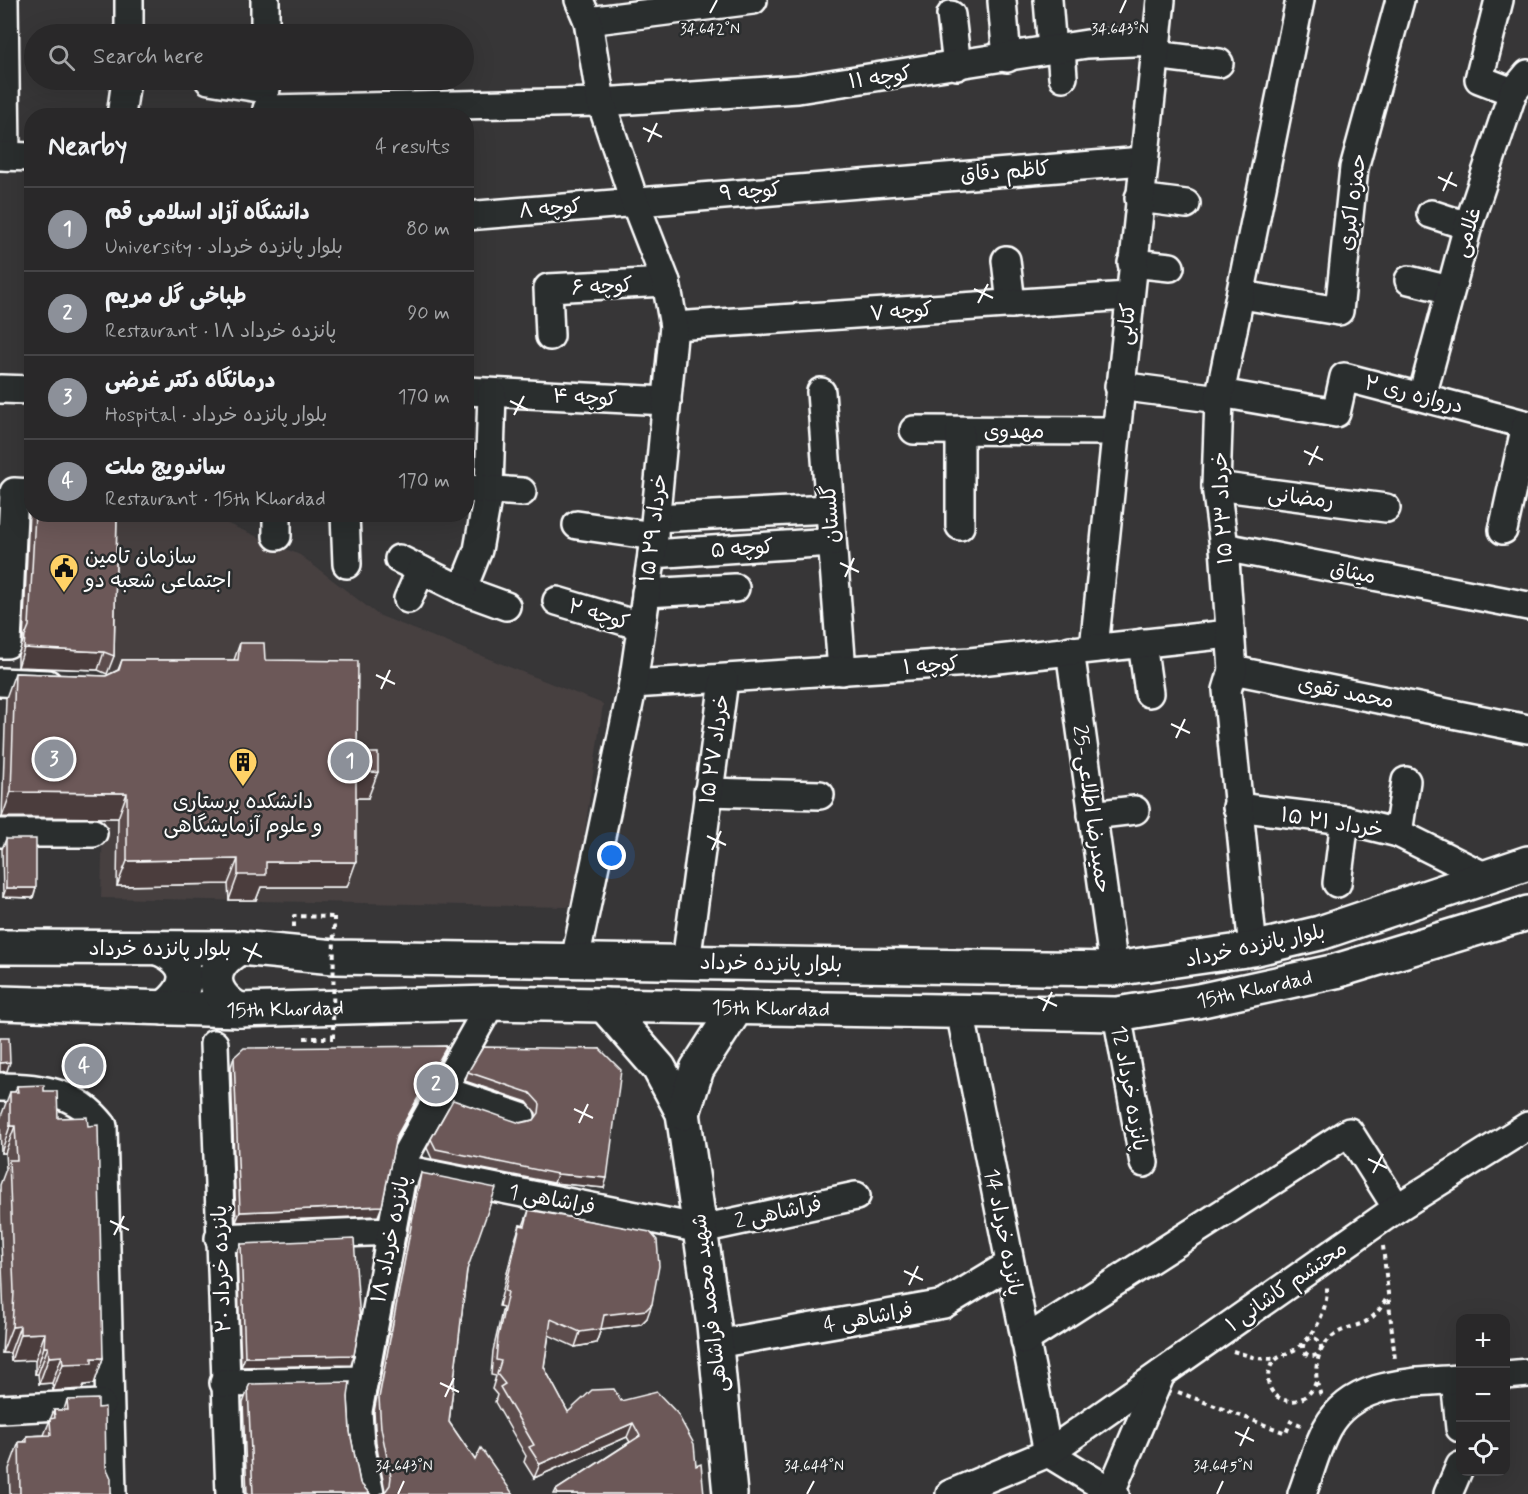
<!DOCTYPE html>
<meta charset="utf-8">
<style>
body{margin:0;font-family:Mynerve,"Playpen Sans Arabic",sans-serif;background:#353435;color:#f1f3f6}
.controls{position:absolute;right:18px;bottom:18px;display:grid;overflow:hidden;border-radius:12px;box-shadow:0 6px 24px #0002}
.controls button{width:54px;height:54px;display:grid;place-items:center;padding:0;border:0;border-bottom:2px solid #454446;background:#292829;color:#f1f3f6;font:30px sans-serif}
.you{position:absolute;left:612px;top:856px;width:21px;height:21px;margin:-15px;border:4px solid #fff;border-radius:50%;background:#1a73e8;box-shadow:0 0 0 9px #1a73e833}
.badge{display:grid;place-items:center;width:39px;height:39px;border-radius:50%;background:#8c9099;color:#fff;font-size:20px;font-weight:700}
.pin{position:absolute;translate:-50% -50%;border:3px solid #fff;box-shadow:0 2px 6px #0006}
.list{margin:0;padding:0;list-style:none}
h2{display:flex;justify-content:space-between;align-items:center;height:78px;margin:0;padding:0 24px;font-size:26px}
h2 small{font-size:20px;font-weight:400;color:#a5a6a8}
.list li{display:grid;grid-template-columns:39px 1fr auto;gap:18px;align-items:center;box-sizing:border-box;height:84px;padding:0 24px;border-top:2px solid #454446}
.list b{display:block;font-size:22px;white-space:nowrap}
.list p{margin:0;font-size:20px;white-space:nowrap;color:#a5a6a8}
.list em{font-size:20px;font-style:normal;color:#a5a6a8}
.icon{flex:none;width:33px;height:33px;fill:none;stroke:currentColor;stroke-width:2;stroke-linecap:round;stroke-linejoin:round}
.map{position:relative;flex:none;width:1528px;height:1494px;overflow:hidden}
.search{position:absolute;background:#292829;box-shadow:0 6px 24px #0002;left:24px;top:24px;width:450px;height:66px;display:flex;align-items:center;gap:15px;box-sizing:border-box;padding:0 21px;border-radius:33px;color:#a5a6a8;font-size:22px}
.panel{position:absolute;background:#292829;box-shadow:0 6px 24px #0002;left:24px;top:108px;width:450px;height:414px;border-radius:24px}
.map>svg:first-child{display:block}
.built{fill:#474041}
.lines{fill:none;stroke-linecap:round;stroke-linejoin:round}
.minor-casing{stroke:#fff;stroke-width:32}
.major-casing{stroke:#fff;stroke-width:38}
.path{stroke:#fff;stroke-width:4;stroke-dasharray:4.5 4.5;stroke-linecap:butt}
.minor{stroke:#2a2d2e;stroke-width:27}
.major{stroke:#2a2d2e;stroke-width:33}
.path-bridge{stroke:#fff;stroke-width:4;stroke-dasharray:4.5 4.5;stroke-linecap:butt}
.wall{fill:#5d4d4d;stroke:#fff;stroke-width:1.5}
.shaded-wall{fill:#4c3e3e;stroke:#fff;stroke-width:1.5}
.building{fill:#6c5959;stroke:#fff;stroke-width:1.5}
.ticks{fill:none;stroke:#fff;stroke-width:2}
.labels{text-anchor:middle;stroke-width:5;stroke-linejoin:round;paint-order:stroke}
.street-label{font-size:21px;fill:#fff;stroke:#2a2d2e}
.poi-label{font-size:21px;fill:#fff;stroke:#2a2d2e;text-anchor:start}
.ticks-label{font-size:15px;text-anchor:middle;fill:#fff;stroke:#2a2d2e;stroke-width:5;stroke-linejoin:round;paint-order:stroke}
</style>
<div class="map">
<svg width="1528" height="1494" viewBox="0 0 1528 1494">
<rect width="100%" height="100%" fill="#373637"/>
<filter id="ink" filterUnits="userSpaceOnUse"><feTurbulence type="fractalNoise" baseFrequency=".0167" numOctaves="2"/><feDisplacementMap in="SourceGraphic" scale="12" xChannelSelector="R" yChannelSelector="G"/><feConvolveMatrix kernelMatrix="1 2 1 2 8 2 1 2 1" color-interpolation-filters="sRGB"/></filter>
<g filter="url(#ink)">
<path class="built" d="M 111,515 L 201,515 L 221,521 L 300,555 L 378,615 L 603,704 L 576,893 L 568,907 L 101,898 Z"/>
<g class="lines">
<g class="minor-casing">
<g id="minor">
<path d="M 4,0 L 6,156"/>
<path d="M 265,0 L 265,34"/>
<path d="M 1048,0 L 1052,50"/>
<path d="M 1499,0 L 1479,79 L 1513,92"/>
<path d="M 1002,1 L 1007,58"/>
<path d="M 951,15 L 957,66"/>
<path d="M 588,21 L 753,0"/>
<path d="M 129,34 L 129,0"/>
<path d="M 1061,49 L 1063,77"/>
<path d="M 1155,55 L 1219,63"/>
<path d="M 209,80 L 266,89"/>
<path d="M 267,109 L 601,102 L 798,89 L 1087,44 L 1156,41"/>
<path d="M 121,116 L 126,80"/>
<path d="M 0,156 L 32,157"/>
<path d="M 1139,198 L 1186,204"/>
<path d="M 1431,214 L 1468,226"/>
<path d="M 466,216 L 1143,161"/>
<path d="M 1006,260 L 1011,304"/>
<path d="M 1132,263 L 1170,267"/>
<path d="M 1409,280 L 1450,290"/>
<path d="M 1242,295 L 1339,311 L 1354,168 L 1400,0"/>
<path d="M 674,326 L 1128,296"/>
<path d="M 550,336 L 548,288 L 666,282"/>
<path d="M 1119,386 L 1219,399"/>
<path d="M 0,389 L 32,390"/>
<path d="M 466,391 L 667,401"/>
<path d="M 821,392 L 842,671"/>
<path d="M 492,393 L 489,488 L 478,550 L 462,590 L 506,606"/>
<path d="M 1220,393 L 1336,413 L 1344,377 L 1528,425"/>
<path d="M 1422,396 L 1468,226 L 1513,92 L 1528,74"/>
<path d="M 914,430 L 1115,431"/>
<path d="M 960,431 L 960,526"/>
<path d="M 1216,486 L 1386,508"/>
<path d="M 466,488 L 522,492"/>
<path d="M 345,514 L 347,564"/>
<path d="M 656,518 L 829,509"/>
<path d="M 577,525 L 654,536"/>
<path d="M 1503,530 L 1526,425"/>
<path d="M 277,536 L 277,514"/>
<path d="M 1224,547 L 1528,606"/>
<path d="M 652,554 L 832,542"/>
<path d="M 399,559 L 462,590"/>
<path d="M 646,593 L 735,588"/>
<path d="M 408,599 L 421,570"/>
<path d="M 557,601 L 641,626"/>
<path d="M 1142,643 L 1149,693"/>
<path d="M 0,644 L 7,644 L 14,492 L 32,493"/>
<path d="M 1094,648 L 1161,0"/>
<path d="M 1070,650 L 1114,969"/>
<path d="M 1233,670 L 1528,729"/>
<path d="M 0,682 L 48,684"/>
<path d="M 633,684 L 970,662 L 1229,634"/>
<path d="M 708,792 L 820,795"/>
<path d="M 1237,807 L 1345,820 L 1398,833 L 1488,878"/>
<path d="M 1092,815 L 1135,810"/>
<path d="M 0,833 L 93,833"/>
<path d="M 1398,833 L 1406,781"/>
<path d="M 1337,883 L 1345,820"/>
<path d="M 1253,949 L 1227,690 L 1233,670 L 1224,547 L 1216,486 L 1219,399 L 1300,0"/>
<path d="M 575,960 L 633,684 L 652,554 L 674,326 L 666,282 L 634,200 L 601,102 L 588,21 L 579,0"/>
<path d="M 686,962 L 724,680"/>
<path d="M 960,1011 L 1048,1453"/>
<path d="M 1117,1014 L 1144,1163"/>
<path d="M 214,1044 L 230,1494"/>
<path d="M 0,1087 C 41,1087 77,1092 103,1126 L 112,1494"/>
<path d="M 442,1090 L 521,1117"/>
<path d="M 403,1169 L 701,1229 L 856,1196"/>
<path d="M 219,1238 L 392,1231"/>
<path d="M 1025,1340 L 1349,1132 L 1397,1208"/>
<path d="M 716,1344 L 944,1304 L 1010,1264"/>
<path d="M 1506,1375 L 1528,1373"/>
<path d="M 1455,1380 L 1460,1428"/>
<path d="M 224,1383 L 364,1380"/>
<path d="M 0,1409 L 101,1404"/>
<path d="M 1048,1453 L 1115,1494"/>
<path d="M 370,1494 L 360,1445 L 358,1411 L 406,1154 L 491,1003"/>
<path d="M 950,1494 L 1048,1453 L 1397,1208 L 1528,1126"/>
<path d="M 1110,1494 L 1161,1374"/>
<path d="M 1302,1494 C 1310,1473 1316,1448 1327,1428 C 1353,1380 1413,1383 1460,1379"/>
<path d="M 1448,1494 L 1460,1466"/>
</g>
</g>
<g class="major-casing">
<g id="major">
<path d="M 0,947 L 240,948 L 334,957 L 1114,969 L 1253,949 L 1320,933 L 1528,863"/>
<path d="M 158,948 C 192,961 194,987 164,1008"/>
<path id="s1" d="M 0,1003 L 239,1010 L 491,1003 L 1117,1014 L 1198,1001 L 1336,971 L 1528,913"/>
<path d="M 604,1005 L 659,1068 L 683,1113 L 714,1325 L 730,1494"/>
<path d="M 239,1010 C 207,992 208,965 240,948"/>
<path d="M 683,1113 L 697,1069 L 737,1007"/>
</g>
</g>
<g class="path">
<path d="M 294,927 L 294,916 L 334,917"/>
<path d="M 304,1038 L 333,1038"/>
<path d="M 1383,1246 L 1395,1360"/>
<circle cx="1312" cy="1347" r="9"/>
<path d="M 1233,1351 L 1256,1358 L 1275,1359"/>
<path d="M 1316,1382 C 1304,1414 1261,1402 1269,1371 C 1272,1357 1285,1355 1296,1349 C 1316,1336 1328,1308 1327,1285"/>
<path d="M 1178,1392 L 1286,1433 L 1291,1421 L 1301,1425"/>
<path d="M 1321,1395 C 1310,1370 1318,1338 1346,1329 C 1355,1325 1363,1325 1371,1318 C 1379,1312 1383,1304 1388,1296"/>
</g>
<use href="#minor" class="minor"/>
<use href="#major" class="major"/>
<path class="path-bridge" d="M 333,1038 L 334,917"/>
</g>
<g class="wall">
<path d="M 32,505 L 32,514 L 117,514 L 114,656 L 107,674 L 98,670 L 18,667 L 18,655 L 23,641 L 29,513 Z"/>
<path d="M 240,643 L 265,660 L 357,753 L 368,798 L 356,798 L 347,887 L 261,887 L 256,900 L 229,900 L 228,884 L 117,886 L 118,818 L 2,817 L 6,698 L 15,673 L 106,676 L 118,670 L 122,660 L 234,660 Z"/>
<path d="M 6,839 L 33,898 L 3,897 L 2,849 Z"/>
<path d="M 447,1046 L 443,1056 L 395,1142 L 382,1206 L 378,1216 L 236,1222 L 231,1067 L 234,1057 Z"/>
<path d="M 600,1049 L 604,1188 L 554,1183 L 432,1159 L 427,1148 L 431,1139 L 534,1120 L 536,1117 L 536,1113 L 527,1102 L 465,1081 L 468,1072 Z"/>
<path d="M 17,1086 L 44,1091 L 58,1118 L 103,1358 L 94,1384 L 84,1385 L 82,1389 L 53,1391 L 52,1383 L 39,1384 L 38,1374 L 35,1374 L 35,1360 L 11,1361 L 10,1353 L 2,1353 L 4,1319 L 0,1213 L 0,1185 L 6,1169 L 5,1153 L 1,1153 L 0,1119 L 10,1092 L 15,1092 Z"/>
<path d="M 421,1173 L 467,1270 L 449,1422 L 475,1460 L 513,1494 L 385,1491 L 376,1443 L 374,1412 L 416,1188 Z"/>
<path d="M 529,1210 L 647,1318 L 641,1324 L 601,1329 L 596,1343 L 575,1347 L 549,1335 L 544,1367 L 568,1412 L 621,1401 L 696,1466 L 704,1494 L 554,1494 L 556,1490 L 630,1442 L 627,1437 L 534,1478 L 524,1462 L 526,1456 L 495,1402 L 497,1395 L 492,1389 L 496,1376 L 491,1375 L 493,1351 L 503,1307 L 499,1306 L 515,1240 L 520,1225 L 523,1226 Z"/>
<path d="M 241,1244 L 354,1355 L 351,1365 L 241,1367 L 237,1253 Z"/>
<path d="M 250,1384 L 348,1397 L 350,1432 L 360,1483 L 370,1494 L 247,1494 L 243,1403 Z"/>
<path d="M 67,1400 L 98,1408 L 106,1467 L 111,1494 L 10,1494 L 9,1469 L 19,1442 L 24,1442 L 27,1436 L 44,1435 L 54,1410 L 64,1410 Z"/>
</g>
<g class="shaded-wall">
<path d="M 24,648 L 104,652 L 98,670 L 18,667 Z"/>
<path d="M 378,772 L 368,798 L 347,798 L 356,773 Z"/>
<path d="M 11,792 L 127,793 L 118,818 L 2,817 Z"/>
<path d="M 238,859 L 228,884 L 117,886 L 127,861 Z"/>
<path d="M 266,862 L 356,862 L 347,887 L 261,887 L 256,900 L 229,900 L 238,875 Z"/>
<path d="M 6,888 L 36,888 L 33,898 L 3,897 Z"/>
<path d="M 447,1046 L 443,1056 L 392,1147 L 396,1137 Z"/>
<path d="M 10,1062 L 7,1071 L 0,1072 L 0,1063 Z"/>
<path d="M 10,1126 L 15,1126 L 5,1153 L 1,1153 Z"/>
<path d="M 557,1174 L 607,1178 L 604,1188 L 554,1183 Z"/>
<path d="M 382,1206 L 378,1216 L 236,1222 L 240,1212 Z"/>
<path d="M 652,1304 L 647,1318 L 641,1324 L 601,1329 L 596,1343 L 575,1347 L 580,1332 L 604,1315 Z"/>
<path d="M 20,1326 L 10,1353 L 2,1353 L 12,1327 Z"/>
<path d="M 45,1333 L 35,1360 L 11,1361 L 20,1334 Z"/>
<path d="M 44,1347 L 48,1347 L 38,1374 L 35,1374 Z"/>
<path d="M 354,1355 L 351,1365 L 241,1367 L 245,1357 Z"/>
<path d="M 62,1356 L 52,1383 L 39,1384 L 49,1357 Z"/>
<path d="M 92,1358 L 103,1358 L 94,1384 L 84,1385 L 82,1389 L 53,1391 L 63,1364 Z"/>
<path d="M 633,1423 L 627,1437 L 534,1478 L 540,1464 Z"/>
</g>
<g class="building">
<path d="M 35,514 L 117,514 L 114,656 L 104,652 L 24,648 L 25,636 L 29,626 Z"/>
<path d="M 240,643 L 264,643 L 265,660 L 358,661 L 357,753 L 378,753 L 378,772 L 356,773 L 356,862 L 266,862 L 266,875 L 238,875 L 238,859 L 127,861 L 127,793 L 11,792 L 15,673 L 106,676 L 119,670 L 122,660 L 238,660 Z"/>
<rect x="6" y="839" width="30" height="49"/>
<path d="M 0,1038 L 9,1038 L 10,1062 L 0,1063 Z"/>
<path d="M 447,1046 L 396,1137 L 382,1206 L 240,1212 L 234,1057 L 244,1048 Z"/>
<path d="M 483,1047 L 600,1049 L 621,1070 L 607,1178 L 557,1174 L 436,1149 L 431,1139 L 453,1100 L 520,1123 L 534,1120 L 539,1113 L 540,1104 L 530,1093 L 468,1072 Z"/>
<path d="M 44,1085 L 44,1091 L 57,1091 L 58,1118 L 87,1117 L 88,1126 L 98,1125 L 103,1358 L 92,1358 L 92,1363 L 63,1364 L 62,1356 L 49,1357 L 48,1347 L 44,1347 L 45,1333 L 20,1334 L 20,1326 L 12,1327 L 14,1292 L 9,1160 L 17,1160 L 15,1126 L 10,1126 L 10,1092 L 18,1092 L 17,1086 Z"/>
<path d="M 421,1173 L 496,1188 L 467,1270 L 449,1422 L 475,1460 L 481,1448 L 513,1494 L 380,1494 L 385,1492 L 390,1485 L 391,1477 L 381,1428 L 379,1398 Z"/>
<path d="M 529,1210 L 650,1232 L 657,1240 L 659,1266 L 652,1304 L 646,1310 L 604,1315 L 601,1329 L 580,1332 L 551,1319 L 544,1367 L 568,1412 L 592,1390 L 614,1389 L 621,1401 L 657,1392 L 677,1413 L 694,1444 L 696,1466 L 701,1464 L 704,1494 L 558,1494 L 556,1490 L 640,1436 L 633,1423 L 540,1464 L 529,1447 L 534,1445 L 500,1387 L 505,1384 L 497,1374 L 501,1361 L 496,1360 L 498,1337 L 508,1292 L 505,1291 L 520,1225 L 525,1226 Z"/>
<path d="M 354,1239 L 360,1321 L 354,1355 L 245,1357 L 241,1244 Z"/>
<path d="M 350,1382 L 348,1397 L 350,1432 L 360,1483 L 370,1494 L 253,1494 L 248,1388 L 250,1384 Z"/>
<path d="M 98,1399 L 98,1408 L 105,1407 L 106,1467 L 111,1478 L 111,1494 L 20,1494 L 19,1442 L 27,1442 L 27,1436 L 51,1435 L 50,1419 L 55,1418 L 54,1410 L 68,1410 L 67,1400 Z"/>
</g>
</g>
<path class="ticks" d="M 710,13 L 717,0M 1120,13 L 1126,0M 643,128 L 662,137M 648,142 L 657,123M 1438,177 L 1457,186M 1443,191 L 1452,172M 974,289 L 993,298M 978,303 L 988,284M 510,401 L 528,410M 514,415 L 524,396M 1304,451 L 1323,460M 1309,465 L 1318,446M 840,563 L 859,572M 845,577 L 854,558M 376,675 L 395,684M 381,689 L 390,670M 1171,724 L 1190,733M 1176,738 L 1185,719M 707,836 L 726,845M 712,850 L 721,831M 243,948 L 262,957M 248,962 L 257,943M 1038,997 L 1057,1006M 1043,1011 L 1052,992M 574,1109 L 593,1118M 579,1123 L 588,1104M 1368,1159 L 1387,1168M 1373,1173 L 1383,1154M 110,1221 L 129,1230M 114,1235 L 124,1216M 904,1271 L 923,1280M 909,1285 L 918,1266M 440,1383 L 459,1392M 445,1397 L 454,1378M 1235,1432 L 1254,1441M 1240,1446 L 1249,1427M 398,1494 L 404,1481M 807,1494 L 814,1481M 1217,1494 L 1223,1481"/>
<defs>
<g id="civic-pin" transform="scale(1.5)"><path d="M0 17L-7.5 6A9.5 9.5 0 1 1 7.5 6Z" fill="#ffd166" stroke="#2a2d2e"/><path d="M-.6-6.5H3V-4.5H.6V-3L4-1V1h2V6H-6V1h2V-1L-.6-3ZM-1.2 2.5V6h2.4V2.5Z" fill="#111"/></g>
<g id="building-pin" transform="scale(1.5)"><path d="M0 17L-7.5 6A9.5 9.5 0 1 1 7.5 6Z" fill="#ffd166" stroke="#2a2d2e"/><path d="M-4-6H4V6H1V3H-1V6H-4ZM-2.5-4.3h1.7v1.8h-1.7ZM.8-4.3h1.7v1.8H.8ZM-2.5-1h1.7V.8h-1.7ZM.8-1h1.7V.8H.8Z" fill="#111"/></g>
</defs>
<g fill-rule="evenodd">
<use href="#civic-pin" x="64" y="568"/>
<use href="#building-pin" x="243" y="762"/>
</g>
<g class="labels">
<g class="street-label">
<text transform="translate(880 77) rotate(-8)" y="7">کوچه ۱۱</text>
<text transform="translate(1005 171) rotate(-4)" y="7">کاظم دقاق</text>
<text transform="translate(750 191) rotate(-4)" y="7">کوچه ۹</text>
<text transform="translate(1352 202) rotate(-82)" y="7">حمزه اکبری</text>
<text transform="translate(550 208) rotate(-5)" y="7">کوچه ۸</text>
<text transform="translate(1467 232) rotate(-73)" y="7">غلامی</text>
<text transform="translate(602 286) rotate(-3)" y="7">کوچه ۶</text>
<text transform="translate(901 311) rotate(-4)" y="7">کوچه ۷</text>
<text transform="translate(1126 324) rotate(-84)" y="7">کتابی</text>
<text transform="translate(1414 394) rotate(14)" y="7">دروازه ری ۲</text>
<text transform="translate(585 397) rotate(3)" y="7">کوچه ۴</text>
<text x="1014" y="438">مهدوی</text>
<text transform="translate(1301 497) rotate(7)" y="7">رمضانی</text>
<text transform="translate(1222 508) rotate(-93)" y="7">۱۵ خرداد ۲۳</text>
<text transform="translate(830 514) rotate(-94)" y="7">گلستان</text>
<text transform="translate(653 528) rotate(-83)" y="7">۱۵ خرداد ۲۹</text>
<text transform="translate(742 548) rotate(-4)" y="7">کوچه ۵</text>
<text transform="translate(1353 572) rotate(11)" y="7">میثاق</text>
<text transform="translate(599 614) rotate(17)" y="7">کوچه ۲</text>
<text transform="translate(931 665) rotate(-4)" y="7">کوچه ۱</text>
<text transform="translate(1346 692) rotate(11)" y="7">محمد تقوی</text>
<text transform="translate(714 749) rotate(-82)" y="7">۱۵ خرداد ۲۷</text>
<text transform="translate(1092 809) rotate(82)" y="7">حمیدرضا اطلاعی-25</text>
<text transform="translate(1332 822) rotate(9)" y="7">۱۵ خرداد ۲۱</text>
<text transform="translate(1255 945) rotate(-12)" y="7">بلوار پانزده خرداد</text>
<text x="160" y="955">بلوار پانزده خرداد</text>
<text transform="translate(771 963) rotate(1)" y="7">بلوار پانزده خرداد</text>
<text dy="7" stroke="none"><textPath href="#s1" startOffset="1257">15th Khordad</textPath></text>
<text dy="7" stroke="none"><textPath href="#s1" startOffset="285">15th Khordad</textPath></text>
<text dy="7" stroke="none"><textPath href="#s1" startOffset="771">15th Khordad</textPath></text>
<text transform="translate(1130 1088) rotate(80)" y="7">پانزده خرداد 12</text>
<text transform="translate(552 1199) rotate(11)" y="7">فراشاهی 1</text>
<text transform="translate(778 1212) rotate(-12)" y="7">فراشاهی 2</text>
<text transform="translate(1004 1232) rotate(79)" y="7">پانزده خرداد 14</text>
<text transform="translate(390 1239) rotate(-79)" y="7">پانزده خرداد ۱۸</text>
<text transform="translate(221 1269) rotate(-92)" y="7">پانزده خرداد ۲۰</text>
<text transform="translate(1286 1286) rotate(-35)" y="7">محتشم کاشانی ۱</text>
<text transform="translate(709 1303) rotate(-97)" y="7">شهید محمد فراشاهی</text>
<text transform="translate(868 1317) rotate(-10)" y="7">فراشاهی 4</text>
</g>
<g class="poi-label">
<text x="85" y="563">سازمان تامین<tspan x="85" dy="24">اجتماعی شعبه دو</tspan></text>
<text x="243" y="808" text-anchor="middle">دانشکده پرستاری<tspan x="243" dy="24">و علوم آزمایشگاهی</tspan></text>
</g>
</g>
<g class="ticks-label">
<text x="710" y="34">34.642°N</text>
<text x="1120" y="34">34.643°N</text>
<text x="404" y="1471">34.643°N</text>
<text x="814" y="1471">34.644°N</text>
<text x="1223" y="1471">34.645°N</text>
</g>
</svg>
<div class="controls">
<button>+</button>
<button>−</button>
<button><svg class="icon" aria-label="locate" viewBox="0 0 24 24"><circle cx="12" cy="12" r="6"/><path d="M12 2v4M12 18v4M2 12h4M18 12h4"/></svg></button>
</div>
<div class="you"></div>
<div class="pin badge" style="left:350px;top:761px">1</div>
<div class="pin badge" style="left:436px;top:1084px">2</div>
<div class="pin badge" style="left:54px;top:759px">3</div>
<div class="pin badge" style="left:84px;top:1066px">4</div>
<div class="search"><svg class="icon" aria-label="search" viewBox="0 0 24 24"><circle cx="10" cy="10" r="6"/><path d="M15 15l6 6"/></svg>Search here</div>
<section class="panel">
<h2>Nearby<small>4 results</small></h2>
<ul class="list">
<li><span class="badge">1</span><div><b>دانشگاه آزاد اسلامی قم</b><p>University · بلوار پانزده خرداد</p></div><em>80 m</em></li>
<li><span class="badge">2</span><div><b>طباخی گل مریم</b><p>Restaurant · پانزده خرداد ۱۸</p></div><em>90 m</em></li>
<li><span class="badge">3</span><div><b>درمانگاه دکتر غرضی</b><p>Hospital · بلوار پانزده خرداد</p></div><em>170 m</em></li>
<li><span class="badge">4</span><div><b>ساندویچ ملت</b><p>Restaurant · 15th Khordad</p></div><em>170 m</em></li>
</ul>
</section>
</div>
